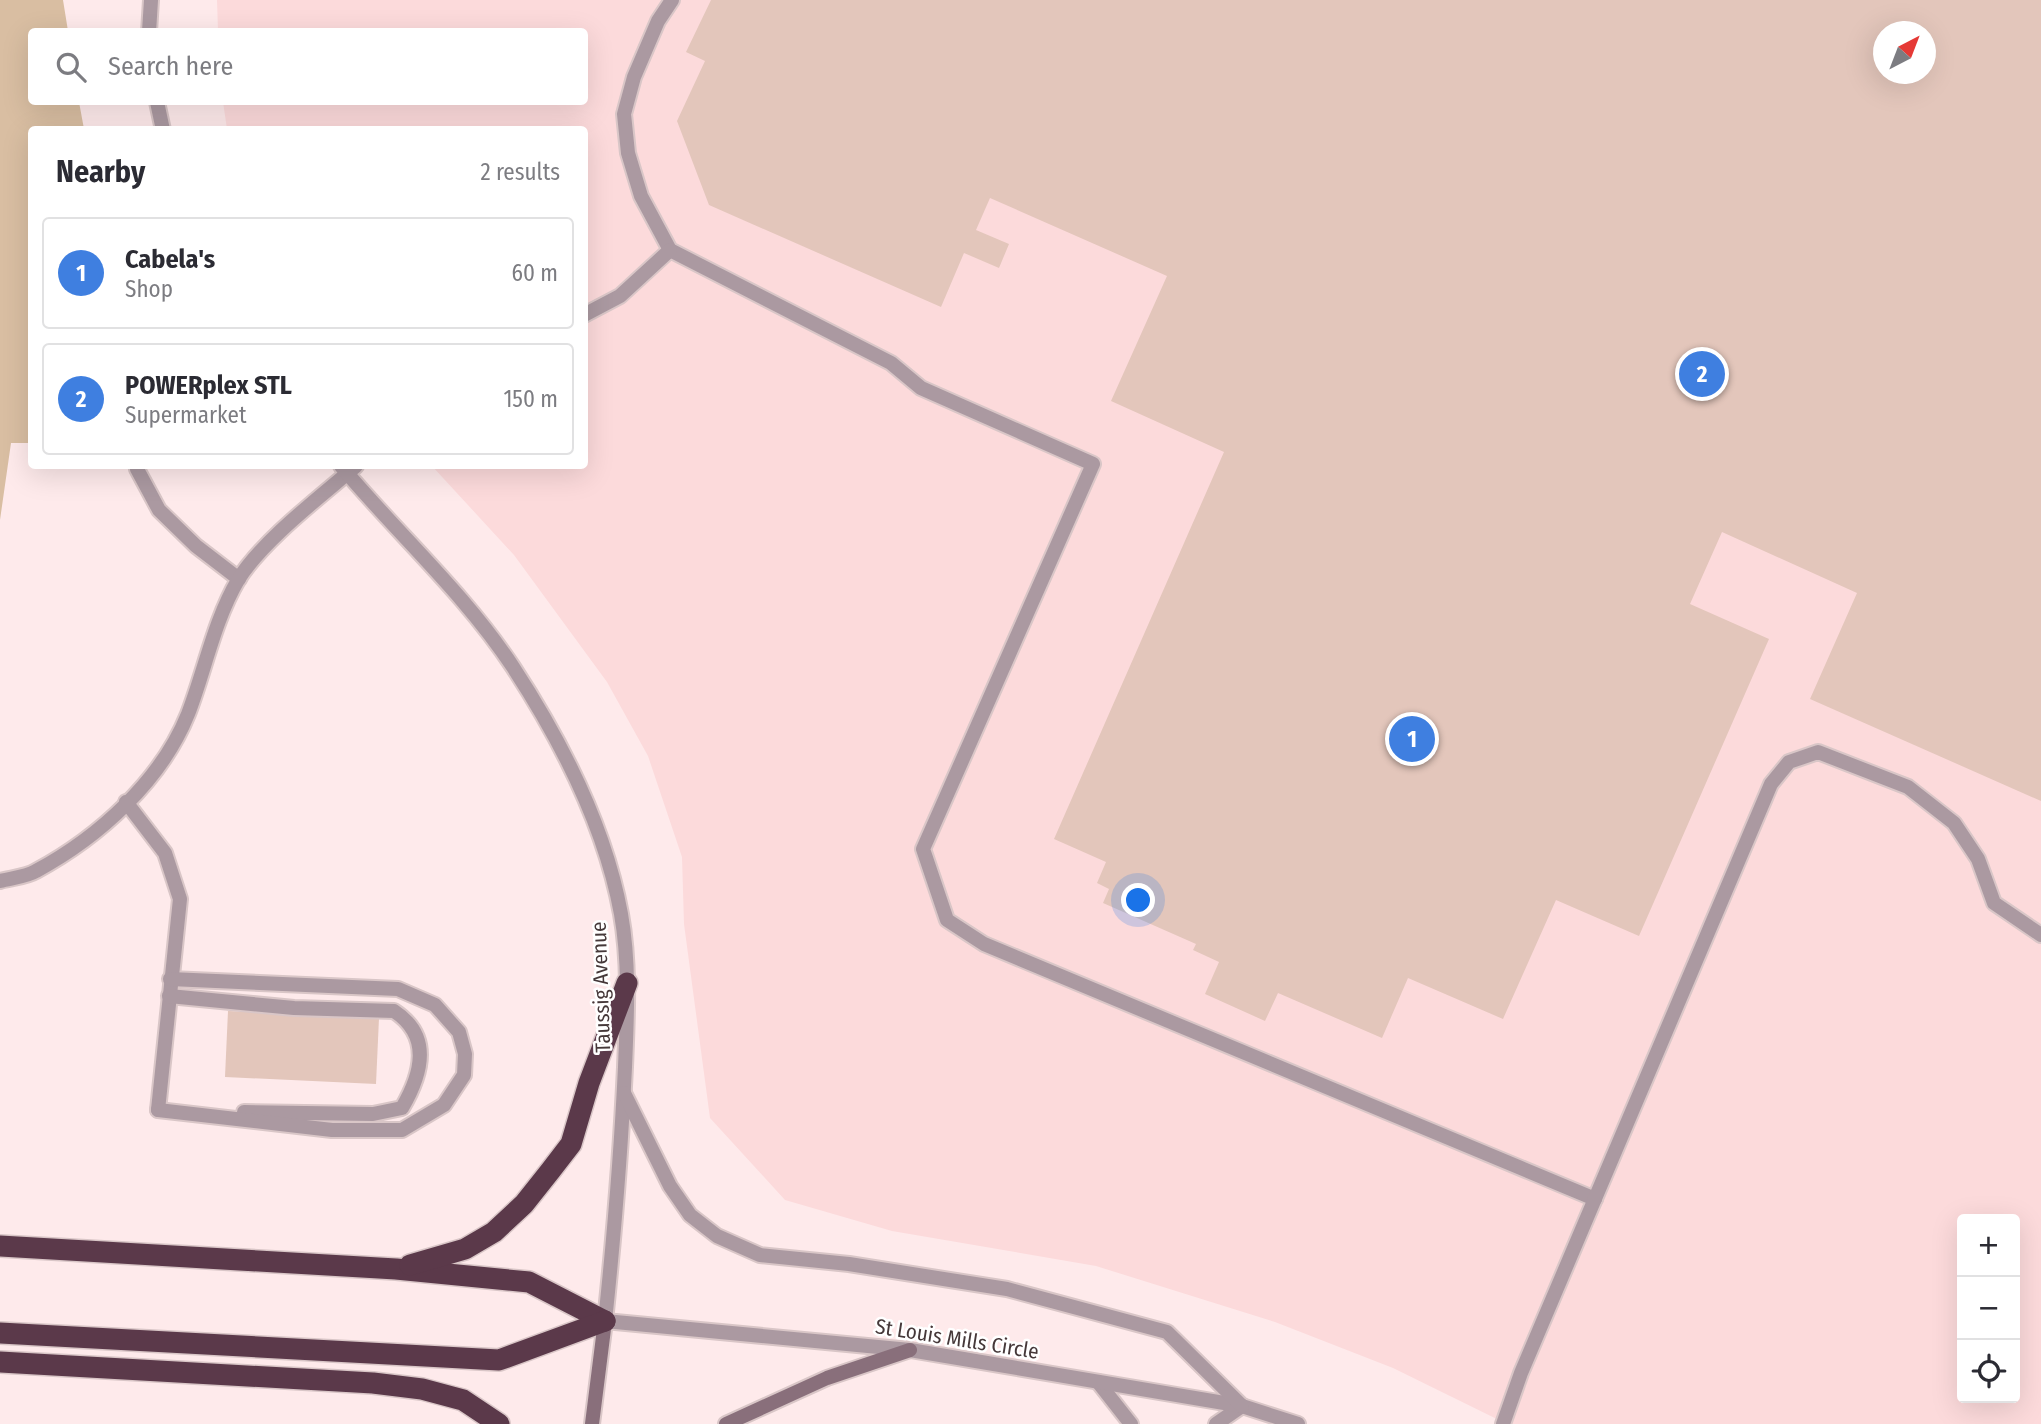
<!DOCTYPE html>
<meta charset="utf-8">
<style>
body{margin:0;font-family:"Fira Sans Condensed",sans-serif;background:#f7f7f7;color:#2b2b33}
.controls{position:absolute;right:21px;bottom:21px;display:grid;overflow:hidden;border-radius:7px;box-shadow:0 7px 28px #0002}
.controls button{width:63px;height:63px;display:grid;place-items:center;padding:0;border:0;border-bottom:2px solid #e1e1e2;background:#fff;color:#2b2b33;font:35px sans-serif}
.compass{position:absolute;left:1873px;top:21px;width:63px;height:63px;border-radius:50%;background:#fff;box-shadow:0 7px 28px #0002;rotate:42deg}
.you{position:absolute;left:1139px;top:901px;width:24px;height:24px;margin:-18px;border:5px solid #fff;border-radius:50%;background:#1a73e8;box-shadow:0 0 0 10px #1a73e833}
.badge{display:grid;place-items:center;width:46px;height:46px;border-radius:50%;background:#0a7628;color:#fff;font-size:23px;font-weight:700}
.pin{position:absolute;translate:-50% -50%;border:4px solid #fff;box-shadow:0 2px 7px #0006}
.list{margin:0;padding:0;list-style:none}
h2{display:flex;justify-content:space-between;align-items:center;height:91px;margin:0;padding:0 28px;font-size:30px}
h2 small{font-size:23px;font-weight:400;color:#7c7c81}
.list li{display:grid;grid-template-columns:46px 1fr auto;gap:21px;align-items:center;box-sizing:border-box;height:112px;margin:0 14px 14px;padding:0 14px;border:2px solid #e1e1e2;border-radius:7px}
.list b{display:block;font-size:26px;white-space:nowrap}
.list p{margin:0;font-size:23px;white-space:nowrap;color:#7c7c81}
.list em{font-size:23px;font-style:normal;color:#7c7c81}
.icon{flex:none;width:38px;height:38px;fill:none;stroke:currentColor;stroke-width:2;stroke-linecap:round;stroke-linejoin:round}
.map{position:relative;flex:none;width:2041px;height:1424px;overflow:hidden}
.search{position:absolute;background:#fff;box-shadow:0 7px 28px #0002;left:28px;top:28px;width:560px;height:77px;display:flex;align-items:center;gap:18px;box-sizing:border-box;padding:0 24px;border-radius:7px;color:#7c7c81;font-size:26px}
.panel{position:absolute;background:#fff;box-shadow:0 7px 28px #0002;left:28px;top:126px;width:560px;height:343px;border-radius:7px}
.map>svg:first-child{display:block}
.built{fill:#fcdadb;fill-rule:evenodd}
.green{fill:#d9bea2}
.building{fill:#e3c6bb;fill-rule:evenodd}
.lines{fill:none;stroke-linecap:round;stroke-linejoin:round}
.service-casing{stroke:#d9c6c7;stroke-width:18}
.minor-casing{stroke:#d9c6c7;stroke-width:18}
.tertiary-casing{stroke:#d9c6c7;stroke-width:18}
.secondary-casing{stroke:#d9c6c7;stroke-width:18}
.motorway-casing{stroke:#d9c6c7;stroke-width:24}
.service{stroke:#ab99a1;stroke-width:14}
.minor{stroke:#ab99a1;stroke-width:14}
.tertiary{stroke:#ab99a1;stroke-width:14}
.secondary{stroke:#896f7b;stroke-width:14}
.motorway{stroke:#5b394a;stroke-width:21}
.labels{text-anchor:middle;stroke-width:5;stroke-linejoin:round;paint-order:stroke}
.street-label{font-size:21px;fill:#453839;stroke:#fff}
</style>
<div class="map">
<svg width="2041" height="1424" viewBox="0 0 2041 1424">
<rect width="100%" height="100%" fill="#feeaeb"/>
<path class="built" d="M 217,0 L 2041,0 L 2041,1424 L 1507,1424 L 1393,1368 L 1275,1322 L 1096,1266 L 892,1231 L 785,1200 L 710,1118 L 684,924 L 682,857 L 648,756 L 607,682 L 514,555 L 432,466 L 584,466 L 584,130 L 227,129 L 223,102 L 584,102 L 584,32 L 218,31 ZM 1884,32 L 1926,32 L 1926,74 L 1884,74 ZM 1962,1219 L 2015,1219 L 2015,1398 L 1962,1398 Z"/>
<path class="green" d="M 0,0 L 63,0 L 68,31 L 32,32 L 32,102 L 79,102 L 84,129 L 32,130 L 31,443 L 11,443 L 0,520 Z"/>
<g class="building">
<path d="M 711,0 L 2041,0 L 2041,801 L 1810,699 L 1857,593 L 1722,532 L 1690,604 L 1769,639 L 1639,936 L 1556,900 L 1503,1019 L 1408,978 L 1382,1038 L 1278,993 L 1265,1021 L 1205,994 L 1219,962 L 1193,950 L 1196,944 L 1103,903 L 1109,889 L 1097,883 L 1106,862 L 1054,839 L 1224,452 L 1111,401 L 1167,276 L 990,198 L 976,230 L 1009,244 L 999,268 L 964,253 L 941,307 L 709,205 L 677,121 L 705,61 L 686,52 ZM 1884,32 L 1926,32 L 1926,74 L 1884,74 Z"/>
<path d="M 228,1011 L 379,1018 L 376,1084 L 225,1077 Z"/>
</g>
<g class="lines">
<g class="service-casing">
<g id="service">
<path d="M 672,0 L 658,21 L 634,77 L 624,114 L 628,153 L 641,196 L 670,250 L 891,363 L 921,388 L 1093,464 L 923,849 L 947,920 L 984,944 L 1595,1199"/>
<path d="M 584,315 L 620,296 L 670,250"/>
<path d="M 137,469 L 159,510 L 196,546 L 239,579"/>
<path d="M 126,802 L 165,853 L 180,899 L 158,1110"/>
<path d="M 0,881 C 11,878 26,877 36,871 C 99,837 161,781 188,714 C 205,670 214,621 238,580 C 262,541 320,497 356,466"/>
<path d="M 169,996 L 294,1008 L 394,1011 C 432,1036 422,1074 402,1108 L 373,1114 L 244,1112"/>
<path d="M 158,1110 L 332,1130 L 402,1130 L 444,1105 L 464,1075 L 465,1054 L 459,1032 L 435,1005 L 398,989 L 170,979"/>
<path d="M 1098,1382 L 1131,1424"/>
<path d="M 1216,1424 L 1242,1406"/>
<path d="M 1503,1424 L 1521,1373 L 1771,784 L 1789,762 L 1818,752 L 1908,787 L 1954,823 L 1978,859 L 1994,903 L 2041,935"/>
</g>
</g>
<g class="minor-casing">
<path id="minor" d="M 605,1321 L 910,1350 L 1242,1406 L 1298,1424"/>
</g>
<g class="tertiary-casing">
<g id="tertiary">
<path d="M 149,32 L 151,0"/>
<path d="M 157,102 L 163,130"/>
<path d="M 341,466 C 397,533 465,594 513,667 C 562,742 605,826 621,914 C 630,964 627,1017 625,1067 C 621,1152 614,1236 605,1321"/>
<path d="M 624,1093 L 670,1186 L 690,1215 L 717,1236 L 760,1255 L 849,1264 L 1007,1289 L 1167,1332 L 1242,1406"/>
</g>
</g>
<g class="secondary-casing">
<g id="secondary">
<path d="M 592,1424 L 605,1321"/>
<path d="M 726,1424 L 827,1378 L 910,1350"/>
</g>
</g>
<g class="motorway-casing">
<g id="motorway">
<path d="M 0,1246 L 396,1269 L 529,1282 L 605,1321"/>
<path d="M 410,1265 L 465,1249 L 494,1232 L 524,1204 L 551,1170 L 571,1144 L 589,1083 L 627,983"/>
<path d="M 0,1333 L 499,1360 L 605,1321"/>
<path d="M 0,1362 L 373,1383 L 422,1389 L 463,1400 L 499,1424"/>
</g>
</g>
<use href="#service" class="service"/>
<use href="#minor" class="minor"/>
<use href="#tertiary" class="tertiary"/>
<use href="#secondary" class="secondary"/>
<use href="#motorway" class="motorway"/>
</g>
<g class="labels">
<g class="street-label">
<text transform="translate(601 987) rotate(-92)" y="7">Taussig Avenue</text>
<text transform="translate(957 1339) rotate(9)" y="7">St Louis Mills Circle</text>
</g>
</g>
</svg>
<div class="controls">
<button>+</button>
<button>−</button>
<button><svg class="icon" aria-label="locate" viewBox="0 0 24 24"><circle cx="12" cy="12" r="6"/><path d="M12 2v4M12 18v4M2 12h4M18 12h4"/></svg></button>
</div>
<svg class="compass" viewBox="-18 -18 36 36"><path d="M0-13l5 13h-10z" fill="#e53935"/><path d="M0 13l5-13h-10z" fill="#7c7c81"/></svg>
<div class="you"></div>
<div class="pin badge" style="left:1412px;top:739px;background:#3f7fe0">1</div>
<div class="pin badge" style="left:1702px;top:374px;background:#3f7fe0">2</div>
<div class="search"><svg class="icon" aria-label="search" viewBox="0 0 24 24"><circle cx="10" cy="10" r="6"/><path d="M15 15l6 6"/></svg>Search here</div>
<section class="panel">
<h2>Nearby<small>2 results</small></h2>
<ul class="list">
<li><span class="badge" style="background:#3f7fe0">1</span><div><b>Cabela's</b><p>Shop</p></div><em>60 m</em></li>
<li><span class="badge" style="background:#3f7fe0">2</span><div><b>POWERplex STL</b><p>Supermarket</p></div><em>150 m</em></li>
</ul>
</section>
</div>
